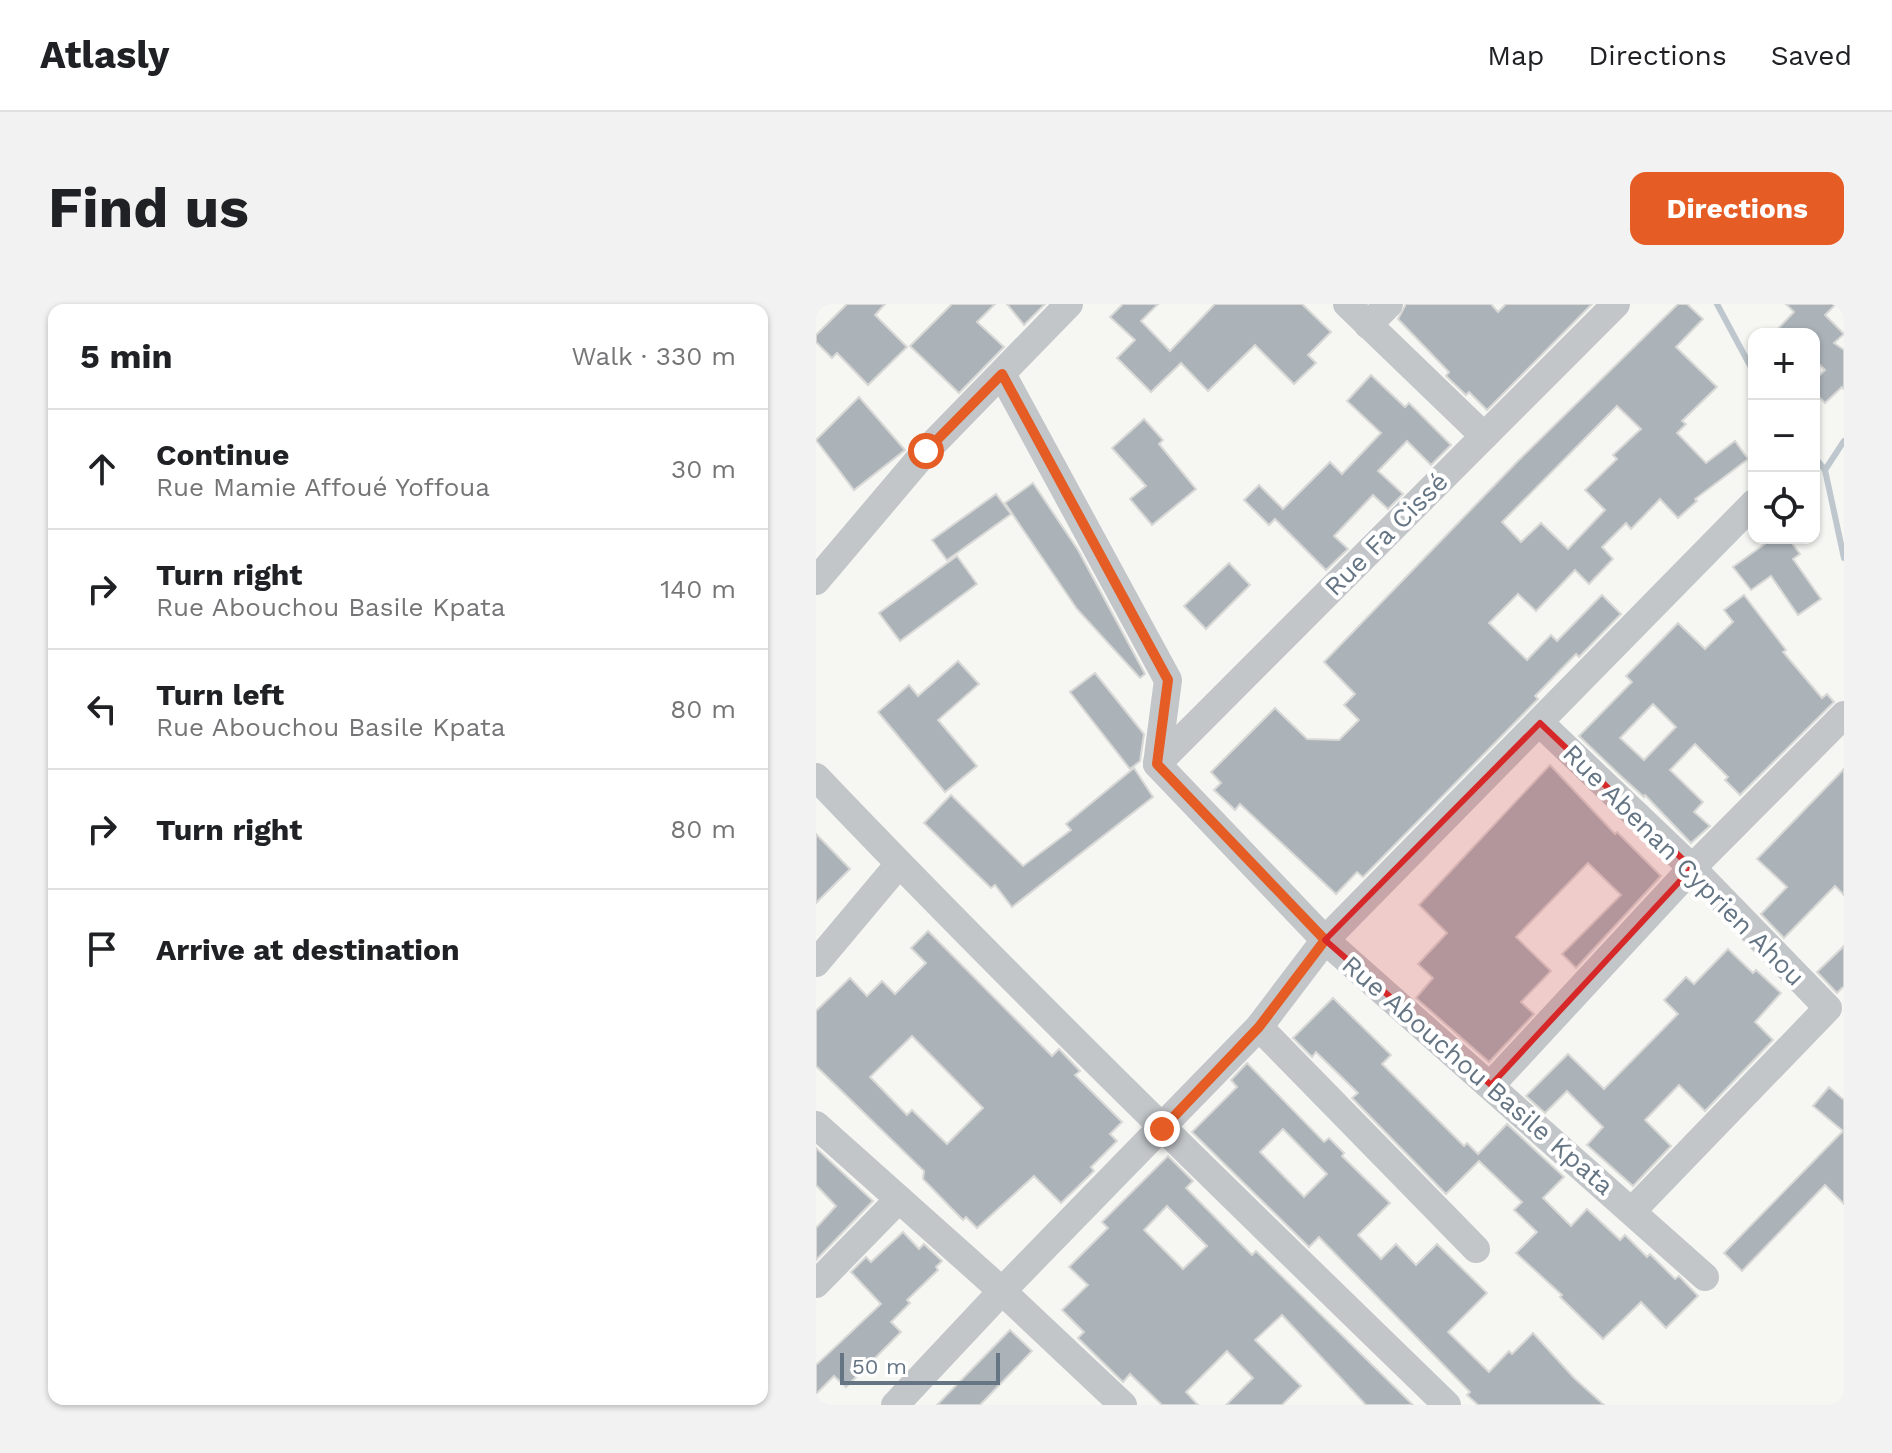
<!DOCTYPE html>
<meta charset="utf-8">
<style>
body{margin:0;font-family:"Work Sans",sans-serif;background:#f2f2f2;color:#202124}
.controls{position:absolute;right:24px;top:24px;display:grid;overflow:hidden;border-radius:16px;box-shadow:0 2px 6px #0004}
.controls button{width:72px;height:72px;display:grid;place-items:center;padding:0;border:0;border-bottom:2px solid #e0e0e0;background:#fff;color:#202124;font:40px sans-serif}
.scale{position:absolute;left:24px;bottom:20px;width:160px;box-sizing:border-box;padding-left:8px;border:4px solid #657584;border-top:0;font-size:22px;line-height:28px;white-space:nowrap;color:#657584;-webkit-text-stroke:6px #fff;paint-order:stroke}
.stop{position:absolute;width:24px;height:24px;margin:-18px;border:6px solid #e55c24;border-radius:50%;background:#fff}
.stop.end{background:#e55c24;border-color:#fff;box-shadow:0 2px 8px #0008}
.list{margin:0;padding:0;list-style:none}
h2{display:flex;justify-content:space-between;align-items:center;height:104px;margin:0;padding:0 32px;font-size:34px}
h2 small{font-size:26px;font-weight:400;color:#757577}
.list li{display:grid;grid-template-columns:52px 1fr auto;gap:24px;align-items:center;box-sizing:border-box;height:120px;padding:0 32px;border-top:2px solid #e0e0e0}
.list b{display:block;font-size:30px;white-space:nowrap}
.list p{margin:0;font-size:26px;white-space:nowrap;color:#757577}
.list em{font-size:26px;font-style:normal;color:#757577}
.icon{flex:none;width:44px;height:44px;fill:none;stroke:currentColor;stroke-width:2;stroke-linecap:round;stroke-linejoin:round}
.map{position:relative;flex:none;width:1028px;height:1101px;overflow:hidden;border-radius:16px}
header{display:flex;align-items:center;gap:48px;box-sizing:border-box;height:112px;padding:0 40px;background:#fff;border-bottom:2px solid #e0e0e0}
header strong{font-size:38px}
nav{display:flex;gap:44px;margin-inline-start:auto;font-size:28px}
.intro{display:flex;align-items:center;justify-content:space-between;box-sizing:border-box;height:192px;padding:0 48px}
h1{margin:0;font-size:56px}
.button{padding:20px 36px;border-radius:16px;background:#e55c24;color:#fff;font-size:28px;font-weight:700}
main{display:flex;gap:48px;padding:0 48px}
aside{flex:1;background:#fff;border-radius:16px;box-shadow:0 2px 6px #0004}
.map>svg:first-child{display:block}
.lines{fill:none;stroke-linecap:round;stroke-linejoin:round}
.stream{stroke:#bec7cd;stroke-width:6}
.building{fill:#abb2b8;stroke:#d8d8d6;stroke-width:2;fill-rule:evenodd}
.minor{stroke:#c2c6c9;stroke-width:28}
.route{stroke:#e55c24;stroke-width:10}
.marked{fill:#d62828;fill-opacity:0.2;stroke:#d62828;stroke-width:6;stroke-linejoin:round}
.labels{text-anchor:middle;stroke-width:8;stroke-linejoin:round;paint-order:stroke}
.street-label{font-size:26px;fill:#657584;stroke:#fff}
</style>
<header>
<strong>Atlasly</strong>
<nav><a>Map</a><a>Directions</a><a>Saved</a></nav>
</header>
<div class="intro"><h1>Find us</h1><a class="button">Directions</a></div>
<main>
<aside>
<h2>5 min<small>Walk · 330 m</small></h2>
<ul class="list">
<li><svg class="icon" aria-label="ahead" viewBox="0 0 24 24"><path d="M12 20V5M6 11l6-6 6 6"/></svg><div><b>Continue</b><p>Rue Mamie Affoué Yoffoua</p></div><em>30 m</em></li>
<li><svg class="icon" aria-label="right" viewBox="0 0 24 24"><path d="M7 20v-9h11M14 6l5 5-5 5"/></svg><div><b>Turn right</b><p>Rue Abouchou Basile Kpata</p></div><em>140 m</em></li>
<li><svg class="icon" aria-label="left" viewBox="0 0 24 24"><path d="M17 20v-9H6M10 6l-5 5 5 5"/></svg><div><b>Turn left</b><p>Rue Abouchou Basile Kpata</p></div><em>80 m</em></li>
<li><svg class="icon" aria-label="right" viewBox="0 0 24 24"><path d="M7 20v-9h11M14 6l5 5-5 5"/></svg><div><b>Turn right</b></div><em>80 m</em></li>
<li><svg class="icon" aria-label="arrive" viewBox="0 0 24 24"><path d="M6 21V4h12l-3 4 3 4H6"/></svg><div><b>Arrive at destination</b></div></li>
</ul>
</aside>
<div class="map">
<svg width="1028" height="1101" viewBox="0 0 1028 1101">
<rect width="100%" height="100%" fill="#f6f6f3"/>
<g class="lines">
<g class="stream">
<path d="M 901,0 L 938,69"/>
<path d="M 998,152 L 1009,166 L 1028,254"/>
<path d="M 1009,166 L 1028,137"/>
</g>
</g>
<g class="building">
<path d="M 31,0 L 69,0 L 59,11 L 91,43 L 52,81 L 21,49 L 16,54 L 0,38 L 0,31 Z"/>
<path d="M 136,0 L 179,0 L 161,18 L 188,43 L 143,89 L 94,42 Z"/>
<path d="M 191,0 L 229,0 L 208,21 Z"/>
<path d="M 307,0 L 342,0 L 325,17 L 354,47 L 399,0 L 486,0 L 515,28 L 492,51 L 500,59 L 478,80 L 439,41 L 392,87 L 365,59 L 335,88 L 301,54 L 319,36 L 294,13 Z"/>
<path d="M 590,0 L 675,0 L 682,8 L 690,0 L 776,0 L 671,106 L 653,88 L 650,91 L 630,72 L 633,68 L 582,15 Z"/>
<path d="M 862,0 L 871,0 L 887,15 L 860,43 L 901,83 L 866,117 L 870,120 L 861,129 L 890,159 L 919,137 L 932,155 L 879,195 L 881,197 L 862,214 L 844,195 L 815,225 L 810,219 L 786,243 L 797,255 L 773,280 L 759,266 L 720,307 L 702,290 L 673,319 L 711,356 L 735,331 L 741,337 L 786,291 L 805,310 L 763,353 L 760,350 L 719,392 L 722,395 L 547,573 L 541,568 L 520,590 L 424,500 L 419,506 L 398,486 L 405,479 L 395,468 L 459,404 L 491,435 L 523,436 L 543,416 L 528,401 L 539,390 L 508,358 L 702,157 ZM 801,102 L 825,125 L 797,151 L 801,155 L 769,186 L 789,206 L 752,245 L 725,219 L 705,238 L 686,218 Z"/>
<path d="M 970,0 L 1020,0 L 1009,11 L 1028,30 L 1018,39 L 1028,46 L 1028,85 L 1026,83 L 1009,99 L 998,88 L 998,77 L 1009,66 L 998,55 L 998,30 L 957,30 L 978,8 Z"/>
<path d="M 555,71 L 589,103 L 593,99 L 635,141 L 615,161 L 591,137 L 562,167 L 587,190 L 572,205 L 557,191 L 518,232 L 532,245 L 510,266 L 459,215 L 453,221 L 428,196 L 443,181 L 467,205 L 514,158 L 526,170 L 565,129 L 531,97 Z"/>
<path d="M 43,93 L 89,146 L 38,186 L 0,136 Z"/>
<path d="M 328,115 L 347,136 L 343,140 L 380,185 L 336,221 L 314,195 L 330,182 L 296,144 Z"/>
<path d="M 217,179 L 262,246 L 329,370 L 324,374 L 261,305 L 189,199 Z"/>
<path d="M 180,190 L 195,210 L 131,256 L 116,236 Z"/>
<path d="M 957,234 L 972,234 L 984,250 L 977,255 L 1005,295 L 982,311 L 955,272 L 935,286 L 917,263 Z"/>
<path d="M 141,252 L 161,280 L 84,337 L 63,309 Z"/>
<path d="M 413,259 L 434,281 L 390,325 L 368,302 Z"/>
<path d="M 928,291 L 970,346 L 967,348 L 1006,394 L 1011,390 L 1018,398 L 924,491 L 909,476 L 912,473 L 879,440 L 854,466 L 887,498 L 878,508 L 894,522 L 875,539 L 829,491 L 828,493 L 807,474 L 763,432 L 816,378 L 810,372 L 862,319 L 889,345 L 917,318 L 908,306 ZM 837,400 L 860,423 L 828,456 L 804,434 Z"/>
<path d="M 142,357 L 163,380 L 122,416 L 161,462 L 129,488 L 62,408 L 93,381 L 102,392 Z"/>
<path d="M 279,369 L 328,430 L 324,457 L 314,465 L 254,388 Z"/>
<path d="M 734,461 L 799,530 L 801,528 L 845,572 L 760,664 L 746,650 L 805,591 L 772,559 L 700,633 L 735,667 L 705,698 L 718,710 L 673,758 L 600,694 L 617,674 L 602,660 L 631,629 L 603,601 Z"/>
<path d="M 318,464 L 337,493 L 196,603 L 179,581 L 175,584 L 108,519 L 135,491 L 207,562 L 255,526 L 250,520 Z"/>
<path d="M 1028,465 L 1028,591 L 1019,582 L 968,634 L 945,610 L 971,583 L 941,555 Z"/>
<path d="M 0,530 L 34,565 L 0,599 Z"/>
<path d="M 112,627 L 236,752 L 243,745 L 264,767 L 259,771 L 306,818 L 294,830 L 301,837 L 275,863 L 278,867 L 245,899 L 218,872 L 161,924 L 150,913 L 147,916 L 107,875 L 108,867 L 0,762 L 0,707 L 34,674 L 51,692 L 66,677 L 79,690 L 110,659 L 95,644 ZM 96,732 L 167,804 L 131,840 L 96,806 L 91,811 L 54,773 Z"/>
<path d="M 1028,642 L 1028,682 L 1021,689 L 1001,668 Z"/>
<path d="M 912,645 L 937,669 L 940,666 L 965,689 L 939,718 L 957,736 L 889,807 L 863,781 L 829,816 L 855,842 L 817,882 L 771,841 L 787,823 L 751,787 L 729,809 L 710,792 L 752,750 L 788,785 L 862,710 L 848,696 L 870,673 L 878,680 Z"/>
<path d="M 517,694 L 575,751 L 566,760 L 648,842 L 651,839 L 662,850 L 691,820 L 748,873 L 727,894 L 755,922 L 771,905 L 804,936 L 809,931 L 831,953 L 834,950 L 859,975 L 863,972 L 882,992 L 850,1024 L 825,998 L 787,1035 L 744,993 L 746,991 L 700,949 L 721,928 L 698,906 L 706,898 L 663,857 L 630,890 L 536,794 L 542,789 L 500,748 L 496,753 L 477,734 Z"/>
<path d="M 431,759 L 508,838 L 513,834 L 528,849 L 526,852 L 574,899 L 542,931 L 565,955 L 580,940 L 600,961 L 621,940 L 671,989 L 632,1028 L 673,1068 L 693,1047 L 696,1050 L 717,1029 L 758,1074 L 788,1101 L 662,1101 L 651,1091 L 654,1088 L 503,933 L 493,943 L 376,828 L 421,783 L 415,776 ZM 467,825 L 511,870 L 488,893 L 444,848 Z"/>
<path d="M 1013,783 L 1028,796 L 1028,900 L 1009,881 L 926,967 L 908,949 L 1027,827 L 997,802 Z"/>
<path d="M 0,844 L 57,897 L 0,956 L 0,924 L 20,902 L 0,881 Z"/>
<path d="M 352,852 L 377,877 L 370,884 L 436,951 L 440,947 L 597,1101 L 550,1101 L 466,1011 L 439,1036 L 485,1082 L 466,1101 L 410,1101 L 437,1074 L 411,1047 L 370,1088 L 382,1101 L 346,1101 L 314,1070 L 307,1078 L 262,1034 L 268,1028 L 246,1006 L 272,981 L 253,963 L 292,924 L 286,918 ZM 351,902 L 391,942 L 367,965 L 328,926 Z"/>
<path d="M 87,928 L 103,945 L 108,940 L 126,957 L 120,963 L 122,966 L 91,996 L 94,999 L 75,1018 L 85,1028 L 30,1083 L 18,1072 L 0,1090 L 0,1061 L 65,1000 L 35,968 L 50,953 L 55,958 Z"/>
<path d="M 194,1026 L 216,1047 L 164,1101 L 121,1101 Z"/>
</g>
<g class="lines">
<g class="minor">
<path d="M 531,0 L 668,132"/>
<path d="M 552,21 L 573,0"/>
<path d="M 186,70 L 352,376 L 341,460 L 509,636 L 889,973"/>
<path d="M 0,277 L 110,147 L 253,0"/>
<path d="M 724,419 L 876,564 L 1012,704 L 816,907"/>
<path d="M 341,460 L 800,0"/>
<path d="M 0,473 C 205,688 418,894 631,1101"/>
<path d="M 0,659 L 83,560"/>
<path d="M 443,723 L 660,945"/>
<path d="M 675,781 L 876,564 L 1028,411"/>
<path d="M 0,821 L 186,987 L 307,1101"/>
<path d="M 0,980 L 83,895"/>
<path d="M 79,1101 L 186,987 L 443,723 L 509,636 L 938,199"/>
</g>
</g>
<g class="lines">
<path class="route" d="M 110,147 L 186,70 L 352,376 L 341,460 L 509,636 L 443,723 L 346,825"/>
</g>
<path class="marked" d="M 724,419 L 876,564 L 675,781 L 509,636 Z"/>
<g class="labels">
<g class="street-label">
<text transform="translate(570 230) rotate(-45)" y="9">Rue Fa Cissé</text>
<text transform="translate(868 561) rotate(45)" y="9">Rue Abenan Cyprien Ahou</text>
<text transform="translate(662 771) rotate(41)" y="9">Rue Abouchou Basile Kpata</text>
</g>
</g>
</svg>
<div class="controls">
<button>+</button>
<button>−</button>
<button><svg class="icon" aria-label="locate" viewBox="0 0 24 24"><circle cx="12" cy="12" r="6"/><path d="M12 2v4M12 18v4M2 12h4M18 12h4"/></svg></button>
</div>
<div class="scale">50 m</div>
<div class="stop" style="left:110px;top:147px"></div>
<div class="stop end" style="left:346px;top:825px"></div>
</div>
</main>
